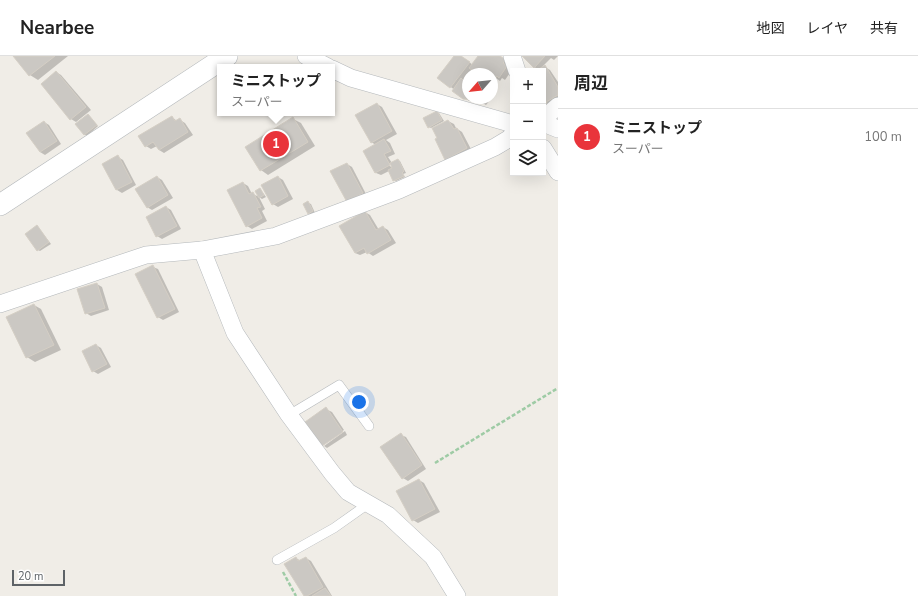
<!DOCTYPE html>
<html lang="ja">
<meta charset="utf-8">
<style>
body{margin:0;font-family:"Nunito Sans","Noto Sans JP",sans-serif;background:#f2f2f2;color:#222}
.controls{position:absolute;right:12px;top:12px;display:grid;overflow:hidden;border-radius:0px;box-shadow:0 4px 16px #0002}
.controls button{width:36px;height:36px;display:grid;place-items:center;padding:0;border:0;border-bottom:1px solid #e0e0e0;background:#fff;color:#222;font:20px sans-serif}
.compass{position:absolute;left:462px;top:12px;width:36px;height:36px;border-radius:50%;background:#fff;box-shadow:0 4px 16px #0002;rotate:242deg}
.scale{position:absolute;left:12px;bottom:10px;width:53px;box-sizing:border-box;padding-left:4px;border:2px solid #5e6367;border-top:0;font-size:11px;line-height:14px;white-space:nowrap;color:#5e6367;-webkit-text-stroke:3px #fff;paint-order:stroke}
.you{position:absolute;left:359px;top:346px;width:14px;height:14px;margin:-10px;border:3px solid #fff;border-radius:50%;background:#1a73e8;box-shadow:0 0 0 6px #1a73e833}
.badge{display:grid;place-items:center;width:26px;height:26px;border-radius:50%;background:#e9343b;color:#fff;font-size:13px;font-weight:700}
.pin{position:absolute;translate:-50% -50%;border:2px solid #fff;box-shadow:0 1px 4px #0006}
.popup{position:absolute;left:217px;top:8px;width:118px;height:52px;box-sizing:border-box;display:grid;place-content:center;border-radius:0px;background:#fff;filter:drop-shadow(0 1px 3px #0005);font-size:13px;white-space:nowrap;color:#767676}
.popup b{font-size:15px;color:#222}
.popup::after{content:'';position:absolute;left:50%;top:100%;margin-left:-8px;border:8px solid transparent;border-top-color:#fff}
.list{margin:0;padding:0;list-style:none}
h2{display:flex;justify-content:space-between;align-items:center;height:52px;margin:0;padding:0 16px;font-size:17px}
h2 small{font-size:13px;font-weight:400;color:#767676}
.list li{display:grid;grid-template-columns:26px 1fr auto;gap:12px;align-items:center;box-sizing:border-box;height:56px;padding:0 16px;border-top:1px solid #e0e0e0}
.list b{display:block;font-size:15px;white-space:nowrap}
.list p{margin:0;font-size:13px;white-space:nowrap;color:#767676}
.list em{font-size:13px;font-style:normal;color:#767676}
.icon{flex:none;width:22px;height:22px;fill:none;stroke:currentColor;stroke-width:2;stroke-linecap:round;stroke-linejoin:round}
.map{position:relative;flex:none;width:558px;height:540px;overflow:hidden}
header{display:flex;align-items:center;gap:24px;box-sizing:border-box;height:56px;padding:0 20px;background:#fff;border-bottom:1px solid #e0e0e0}
header strong{font-size:19px}
nav{display:flex;gap:22px;margin-inline-start:auto;font-size:14px}
main{display:flex}
aside{flex:1;background:#fff}
.map>svg:first-child{display:block}
.shadow{fill:#0003;fill-rule:evenodd}
.building{fill:#cbc8c3;stroke:#d5cfc5}
.lines{fill:none;stroke-linecap:round;stroke-linejoin:round}
.service-casing{stroke:#b4b8bb;stroke-width:10}
.minor-casing{stroke:#b4b8bb;stroke-width:18}
.tertiary-casing{stroke:#b4b8bb;stroke-width:22}
.path{stroke:#9ecba5;stroke-width:2.5;stroke-dasharray:4 2;stroke-linecap:butt}
.service{stroke:#fff;stroke-width:9}
.minor{stroke:#fff;stroke-width:17}
.tertiary{stroke:#fff;stroke-width:21}
</style>
<header>
<strong>Nearbee</strong>
<nav><a>地図</a><a>レイヤ</a><a>共有</a></nav>
</header>
<main>
<div class="map">
<svg width="558" height="540" viewBox="0 0 558 540">
<rect width="100%" height="100%" fill="#f0ede7"/>
<g class="shadow">
<path d="M 15,0 L 68,0 L 38,24 L 30,19 Z"/>
<path d="M 455,0 L 461,0 L 473,9 L 479,0 L 500,0 L 510,8 L 512,14 L 505,24 L 502,22 L 500,25 L 486,15 L 485,18 L 479,18 L 472,13 L 467,19 L 468,42 L 492,42 L 486,49 L 481,46 L 469,45 L 439,22 Z"/>
<path d="M 524,0 L 558,0 L 554,4 L 551,2 L 543,10 L 550,14 L 558,26 L 558,45 L 544,57 L 543,15 L 538,15 L 540,14 L 534,11 Z"/>
<path d="M 56,16 L 61,19 L 91,54 L 76,66 L 71,63 Z"/>
<path d="M 377,48 L 382,51 L 397,78 L 386,84 L 390,87 L 395,98 L 388,101 L 392,107 L 398,104 L 400,105 L 406,117 L 403,118 L 405,121 L 396,125 L 394,124 L 389,115 L 381,119 L 376,117 L 376,89 L 371,86 ZM 386,106 L 393,109 L 393,112 L 385,107 Z"/>
<path d="M 437,56 L 439,57 L 444,65 L 431,72 L 429,71 Z"/>
<path d="M 88,59 L 98,70 L 87,80 L 84,78 Z"/>
<path d="M 172,61 L 177,65 L 180,64 L 185,67 L 193,79 L 164,97 L 159,94 L 157,90 L 151,93 L 146,90 Z"/>
<path d="M 293,63 L 301,67 L 315,90 L 268,119 L 261,114 Z"/>
<path d="M 448,65 L 454,68 L 456,72 L 462,76 L 472,95 L 451,106 L 446,103 L 439,82 Z"/>
<path d="M 44,66 L 49,69 L 61,88 L 45,99 L 40,96 Z"/>
<path d="M 118,101 L 123,104 L 136,129 L 122,137 L 117,134 L 103,108 Z"/>
<path d="M 347,108 L 352,111 L 367,140 L 352,148 Z"/>
<path d="M 157,121 L 162,124 L 173,142 L 152,154 L 147,151 Z"/>
<path d="M 278,121 L 283,124 L 293,143 L 278,151 L 273,148 Z"/>
<path d="M 243,127 L 248,130 L 252,138 L 260,141 L 260,133 L 266,141 L 262,143 L 259,141 L 265,153 L 262,155 L 267,165 L 252,173 L 247,170 Z"/>
<path d="M 308,147 L 311,148 L 315,157 L 311,159 L 309,157 L 304,148 Z"/>
<path d="M 166,151 L 171,154 L 181,173 L 162,183 L 157,180 Z"/>
<path d="M 365,156 L 370,159 L 379,174 L 383,171 L 388,174 L 396,187 L 373,200 L 367,196 L 360,199 L 355,197 Z"/>
<path d="M 37,170 L 51,188 L 40,195 L 38,194 Z"/>
<path d="M 153,211 L 158,213 L 179,256 L 163,264 L 158,261 Z"/>
<path d="M 97,228 L 102,231 L 109,254 L 91,260 L 86,257 Z"/>
<path d="M 34,249 L 41,253 L 61,294 L 35,306 L 27,301 Z"/>
<path d="M 96,289 L 101,292 L 111,311 L 98,318 L 93,315 Z"/>
<path d="M 326,353 L 332,356 L 344,374 L 323,388 L 323,390 L 322,389 Z"/>
<path d="M 345,375 L 347,379 L 327,392 L 324,390 Z"/>
<path d="M 401,379 L 406,381 L 426,413 L 408,425 L 403,422 Z"/>
<path d="M 419,424 L 424,427 L 440,456 L 418,467 L 413,464 Z"/>
<path d="M 296,502 L 301,505 L 306,502 L 311,505 L 332,540 L 305,540 Z"/>
</g>
<g class="building">
<path d="M 13,0 L 55,0 L 29,20 Z"/>
<path d="M 454,0 L 461,0 L 470,6 L 450,32 L 437,22 Z"/>
<path d="M 478,0 L 500,0 L 506,4 L 503,7 L 507,10 L 499,22 L 497,20 L 495,23 L 492,21 L 492,18 L 488,18 L 481,13 L 477,18 L 469,12 Z"/>
<path d="M 522,0 L 545,0 L 534,12 Z"/>
<path d="M 545,9 L 558,31 L 558,39 L 546,46 L 548,49 L 543,52 L 543,15 L 536,15 Z"/>
<path d="M 56,15 L 86,51 L 70,64 L 41,28 Z"/>
<path d="M 468,19 L 468,42 L 485,42 L 481,47 L 476,44 L 463,43 L 452,35 L 461,22 L 464,25 Z"/>
<path d="M 377,47 L 392,75 L 371,87 L 355,59 Z"/>
<path d="M 437,55 L 442,64 L 428,72 L 423,62 Z"/>
<path d="M 88,58 L 97,69 L 84,79 L 75,68 Z"/>
<path d="M 172,60 L 175,65 L 180,62 L 188,76 L 159,94 L 153,86 L 145,91 L 138,80 Z"/>
<path d="M 293,61 L 308,86 L 260,115 L 245,91 Z"/>
<path d="M 448,64 L 454,73 L 457,72 L 467,92 L 445,104 L 435,83 L 437,82 L 432,72 Z"/>
<path d="M 44,65 L 57,85 L 40,96 L 26,77 Z"/>
<path d="M 384,83 L 391,95 L 384,98 L 390,109 L 375,117 L 363,95 Z"/>
<path d="M 118,99 L 132,126 L 116,134 L 102,108 Z"/>
<path d="M 398,103 L 404,115 L 402,117 L 404,120 L 393,125 L 388,114 L 392,112 L 390,107 Z"/>
<path d="M 347,107 L 363,137 L 347,146 L 330,115 Z"/>
<path d="M 157,120 L 168,139 L 147,152 L 135,133 Z"/>
<path d="M 278,120 L 288,140 L 272,149 L 261,129 Z"/>
<path d="M 243,126 L 249,138 L 253,136 L 261,151 L 257,152 L 262,162 L 246,171 L 227,134 Z"/>
<path d="M 260,132 L 264,139 L 259,142 L 255,135 Z"/>
<path d="M 308,145 L 313,155 L 308,158 L 303,148 Z"/>
<path d="M 166,150 L 177,170 L 156,181 L 146,161 Z"/>
<path d="M 365,155 L 376,174 L 383,170 L 391,184 L 367,198 L 364,192 L 355,197 L 339,170 Z"/>
<path d="M 37,169 L 49,186 L 37,195 L 25,178 Z"/>
<path d="M 153,209 L 175,253 L 157,262 L 135,218 Z"/>
<path d="M 97,227 L 105,252 L 85,258 L 77,233 Z"/>
<path d="M 34,248 L 54,289 L 26,302 L 6,261 Z"/>
<path d="M 96,288 L 107,308 L 92,316 L 82,295 Z"/>
<path d="M 326,351 L 343,376 L 322,390 L 305,366 Z"/>
<path d="M 401,377 L 422,409 L 402,423 L 380,391 Z"/>
<path d="M 419,423 L 435,453 L 412,465 L 396,435 Z"/>
<path d="M 296,501 L 298,505 L 306,501 L 323,531 L 307,540 L 304,540 L 284,508 Z"/>
<path d="M 325,532 L 331,540 L 312,540 Z"/>
</g>
<g class="lines">
<g class="service-casing">
<g id="service">
<path d="M 289,359 L 339,329 L 369,370"/>
<path d="M 277,504 L 334,472 L 368,448"/>
</g>
</g>
<g class="minor-casing">
<g id="minor">
<path d="M 306,0 L 328,11"/>
<path d="M 512,0 L 517,15"/>
<path d="M 332,13 L 351,22 L 513,68"/>
<path d="M 543,63 L 558,50"/>
<path d="M 543,67 L 558,73"/>
<path d="M 543,92 L 558,116"/>
<path d="M 202,194 L 235,277 L 289,359 L 332,417 L 348,436 L 388,459 L 433,501 L 457,540"/>
<path d="M 0,248 L 146,199 L 202,194 L 276,180 L 399,134 L 495,91 L 510,82 L 513,77"/>
</g>
</g>
<g class="tertiary-casing">
<path id="tertiary" d="M 0,149 L 227,0"/>
</g>
<g class="path">
<path d="M 435,407 L 558,332"/>
<path d="M 283,516 L 296,540"/>
</g>
<use href="#service" class="service"/>
<use href="#minor" class="minor"/>
<use href="#tertiary" class="tertiary"/>
</g>
</svg>
<div class="controls">
<button>+</button>
<button>−</button>
<button><svg class="icon" aria-label="layers" viewBox="0 0 24 24"><path d="M12 4l9 5-9 5-9-5zM3 14l9 5 9-5"/></svg></button>
</div>
<svg class="compass" viewBox="-18 -18 36 36"><path d="M0-13l5 13h-10z" fill="#e53935"/><path d="M0 13l5-13h-10z" fill="#767676"/></svg>
<div class="scale">20 m</div>
<div class="you"></div>
<div class="pin badge" style="left:276px;top:88px">1</div>
<div class="popup"><b>ミニストップ</b>スーパー</div>
</div>
<aside>
<h2>周辺<small></small></h2>
<ul class="list">
<li><span class="badge">1</span><div><b>ミニストップ</b><p>スーパー</p></div><em>100 m</em></li>
</ul>
</aside>
</main>
